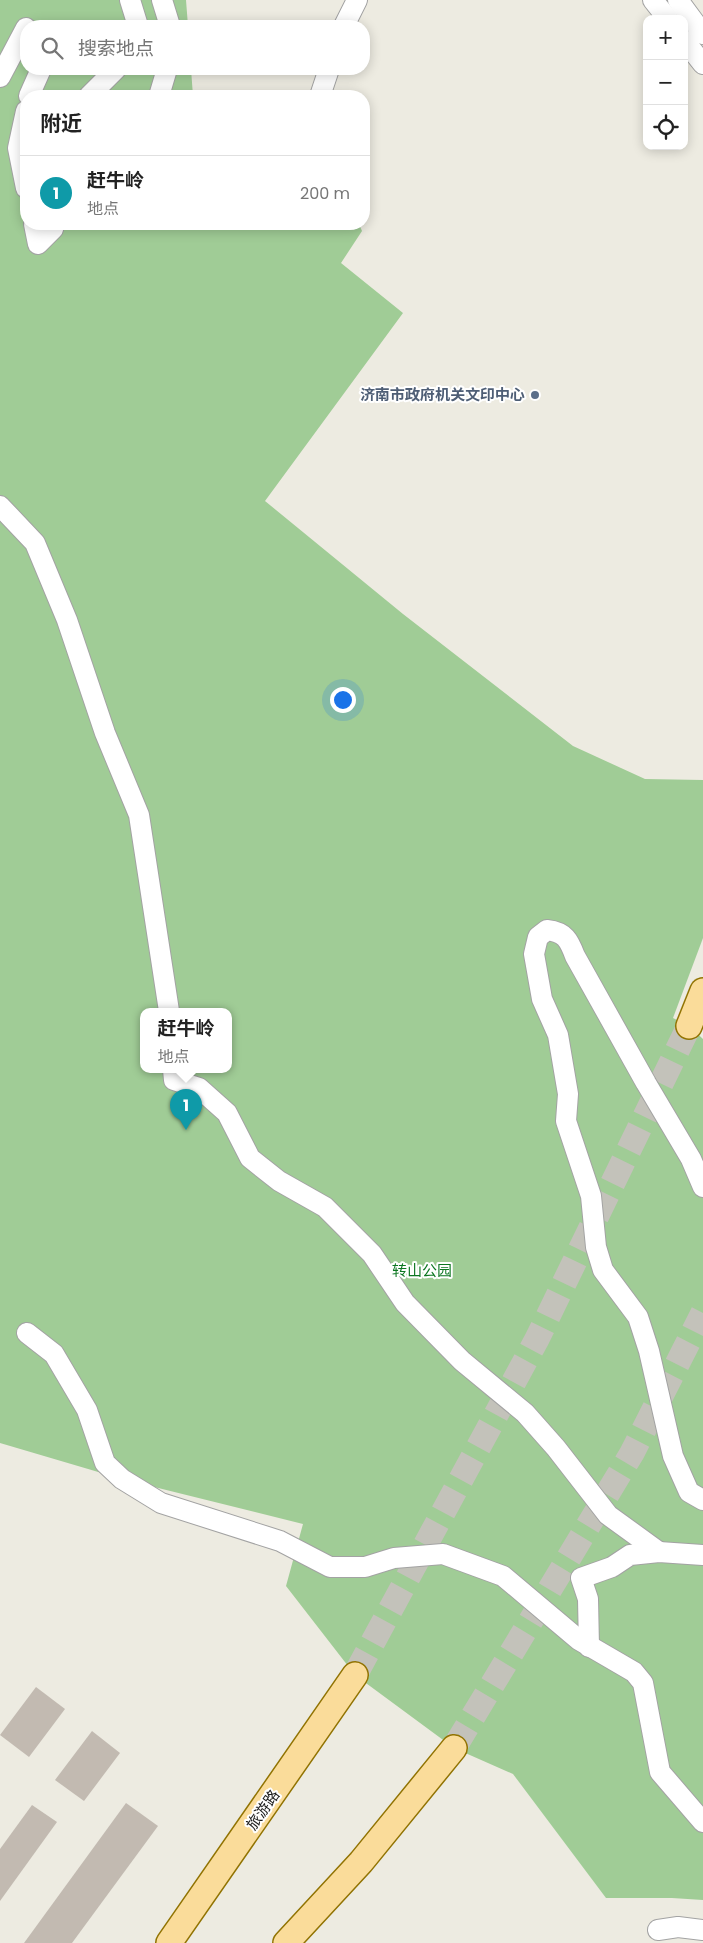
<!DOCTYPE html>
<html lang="zh">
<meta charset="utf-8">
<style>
body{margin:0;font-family:Poppins,"Noto Sans SC",sans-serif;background:#f6f6f6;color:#222}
.controls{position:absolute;right:15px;top:15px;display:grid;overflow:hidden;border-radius:10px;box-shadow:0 2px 12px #0003}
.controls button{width:45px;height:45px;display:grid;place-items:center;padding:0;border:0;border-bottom:1px solid #e0e0e0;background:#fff;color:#222;font:25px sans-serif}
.you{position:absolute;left:342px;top:699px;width:18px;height:18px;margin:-12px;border:4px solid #fff;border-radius:50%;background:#1a73e8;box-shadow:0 0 0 8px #1a73e833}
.badge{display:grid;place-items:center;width:32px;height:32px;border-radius:50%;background:#c51a03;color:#fff;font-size:16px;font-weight:700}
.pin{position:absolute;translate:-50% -41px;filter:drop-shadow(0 1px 2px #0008)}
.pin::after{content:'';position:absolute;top:26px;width:18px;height:15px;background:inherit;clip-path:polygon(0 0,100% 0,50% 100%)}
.popup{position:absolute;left:140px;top:1008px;width:92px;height:65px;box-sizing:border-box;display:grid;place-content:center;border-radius:10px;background:#fff;filter:drop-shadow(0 1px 4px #0005);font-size:16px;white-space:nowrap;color:#767676}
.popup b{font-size:19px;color:#222}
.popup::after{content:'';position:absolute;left:50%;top:100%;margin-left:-10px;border:10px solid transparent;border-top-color:#fff}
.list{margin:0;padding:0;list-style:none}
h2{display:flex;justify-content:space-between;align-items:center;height:65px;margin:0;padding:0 20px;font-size:21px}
h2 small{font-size:16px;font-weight:400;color:#767676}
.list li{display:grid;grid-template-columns:32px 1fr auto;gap:15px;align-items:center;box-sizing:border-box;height:75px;padding:0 20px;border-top:1px solid #e0e0e0}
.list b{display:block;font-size:19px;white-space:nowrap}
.list p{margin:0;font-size:16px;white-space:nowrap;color:#767676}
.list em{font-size:16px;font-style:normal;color:#767676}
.icon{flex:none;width:28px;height:28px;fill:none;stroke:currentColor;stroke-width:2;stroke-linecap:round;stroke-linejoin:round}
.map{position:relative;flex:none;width:703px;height:1943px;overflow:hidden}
.search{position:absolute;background:#fff;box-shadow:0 2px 12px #0003;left:20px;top:20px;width:350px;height:55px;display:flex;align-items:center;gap:12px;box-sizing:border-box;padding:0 18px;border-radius:20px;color:#767676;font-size:19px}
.panel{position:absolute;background:#fff;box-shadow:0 2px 12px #0003;left:20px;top:90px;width:350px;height:140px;border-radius:20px}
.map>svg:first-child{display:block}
.forest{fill:#a0cc96;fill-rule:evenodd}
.building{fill:#c2bab1}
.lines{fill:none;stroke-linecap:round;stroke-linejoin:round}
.major-tunnel{stroke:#c3c2ba;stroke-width:25;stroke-dasharray:25 12;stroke-linecap:butt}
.minor-casing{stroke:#a3a3a3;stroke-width:22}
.major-casing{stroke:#917302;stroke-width:28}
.minor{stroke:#fff;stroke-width:20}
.major{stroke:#fadc9a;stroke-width:25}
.service-dot{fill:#5c6f8a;stroke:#fff;stroke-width:2}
.labels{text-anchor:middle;stroke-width:4;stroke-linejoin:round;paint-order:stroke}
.service-label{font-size:15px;font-weight:bold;fill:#4e5e75;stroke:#fff;text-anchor:end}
.park-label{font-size:15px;fill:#0d7722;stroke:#fff}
.street-label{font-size:15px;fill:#1c1c1c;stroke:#fff}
</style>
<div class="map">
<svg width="703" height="1943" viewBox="0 0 703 1943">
<rect width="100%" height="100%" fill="#edebe1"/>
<path class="forest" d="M 0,0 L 186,0 L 188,26 L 26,26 L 26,69 L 191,69 L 193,96 L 26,96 L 26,224 L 359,224 L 362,231 L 341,263 L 403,313 L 265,501 L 403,614 L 573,746 L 645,779 L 703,780 L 703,938 L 673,1018 L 689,1026 L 703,1039 L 703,1900 L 672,1898 L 606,1898 L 513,1774 L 454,1748 L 355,1675 L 286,1586 L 303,1524 L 122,1479 L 0,1443 ZM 144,1011 L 228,1011 L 228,1069 L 144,1069 Z"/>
<g class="building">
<path d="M 36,1687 L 65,1709 L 29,1757 L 0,1735 Z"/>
<path d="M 92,1731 L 120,1753 L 84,1801 L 55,1780 Z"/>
<path d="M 126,1803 L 158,1826 L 72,1943 L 24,1943 Z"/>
<path d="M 32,1805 L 57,1822 L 0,1901 L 0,1849 Z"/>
</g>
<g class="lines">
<g class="major-tunnel">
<path d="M 355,1675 L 537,1339 L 689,1026"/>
<path d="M 454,1748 L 632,1453 L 703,1313"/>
</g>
<g class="minor-casing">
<g id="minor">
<path d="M 130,0 L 138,26"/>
<path d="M 162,0 L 170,26"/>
<path d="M 653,0 L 668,19"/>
<path d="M 678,0 L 703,34"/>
<path d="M 344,26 L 357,0"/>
<path d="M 684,40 L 703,64"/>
<path d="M 0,77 L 26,28"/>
<path d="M 29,96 L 41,69"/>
<path d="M 89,96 L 116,69"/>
<path d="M 159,96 L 167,69"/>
<path d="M 320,96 L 329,69"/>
<path d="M 26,111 L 18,148 L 26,188"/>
<path d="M 34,224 L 38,244 L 53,229 L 54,224"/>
<path d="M 0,506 L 35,543 L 67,620 L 105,733 L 139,815 L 169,1011"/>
<path d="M 173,1069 L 174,1080 L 199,1088 L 227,1113 L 250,1158 L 279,1181 L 325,1207 L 372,1254 L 405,1303 L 462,1361 L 525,1413 L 556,1448 L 608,1515 L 659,1552"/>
<path d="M 703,1187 L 691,1159 L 646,1083 L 575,956 C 569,940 565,932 547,930 L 538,937 L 534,954 L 542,999 L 558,1035 L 568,1094 L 566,1121 L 591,1196 L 596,1247 L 603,1270 L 638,1317 L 649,1351 L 673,1456 L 689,1492 L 703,1500"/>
<path d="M 27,1333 L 54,1354 L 87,1410 L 105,1463 L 122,1479 L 161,1503 L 280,1541 L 330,1567 L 365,1567 L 394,1558 L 443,1554 L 503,1576 L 579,1640 L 634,1672 L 643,1683 L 660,1772 L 703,1822"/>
<path d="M 589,1647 L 588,1599 L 581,1578 L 612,1567 L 630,1555 L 659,1552 L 703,1555"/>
<path d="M 658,1930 L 678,1927 L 703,1930"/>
</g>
</g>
<g class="major-casing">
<g id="major">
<path d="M 689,1026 L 703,991"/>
<path d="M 169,1943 L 355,1675"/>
<path d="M 286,1943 L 361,1862 L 454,1748"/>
</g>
</g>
<use href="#minor" class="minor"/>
<use href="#major" class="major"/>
</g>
<circle class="service-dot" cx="535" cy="395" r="5"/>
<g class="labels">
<g class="service-label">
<text x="525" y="400">济南市政府机关文印中心</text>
</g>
<g class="park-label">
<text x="422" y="1276">转山公园</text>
</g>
<g class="street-label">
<text transform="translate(263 1810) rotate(-55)" y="5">旅游路</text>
</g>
</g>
</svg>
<div class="controls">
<button>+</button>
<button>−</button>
<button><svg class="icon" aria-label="locate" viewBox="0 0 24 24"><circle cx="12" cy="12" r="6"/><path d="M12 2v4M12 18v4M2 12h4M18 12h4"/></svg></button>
</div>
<div class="you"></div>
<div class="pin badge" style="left:186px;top:1130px;background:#0f9aa8">1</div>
<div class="popup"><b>赶牛岭</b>地点</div>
<div class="search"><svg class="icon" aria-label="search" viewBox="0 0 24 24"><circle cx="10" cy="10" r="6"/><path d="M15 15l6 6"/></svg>搜索地点</div>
<section class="panel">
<h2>附近<small></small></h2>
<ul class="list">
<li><span class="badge" style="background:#0f9aa8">1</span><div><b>赶牛岭</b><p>地点</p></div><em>200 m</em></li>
</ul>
</section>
</div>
